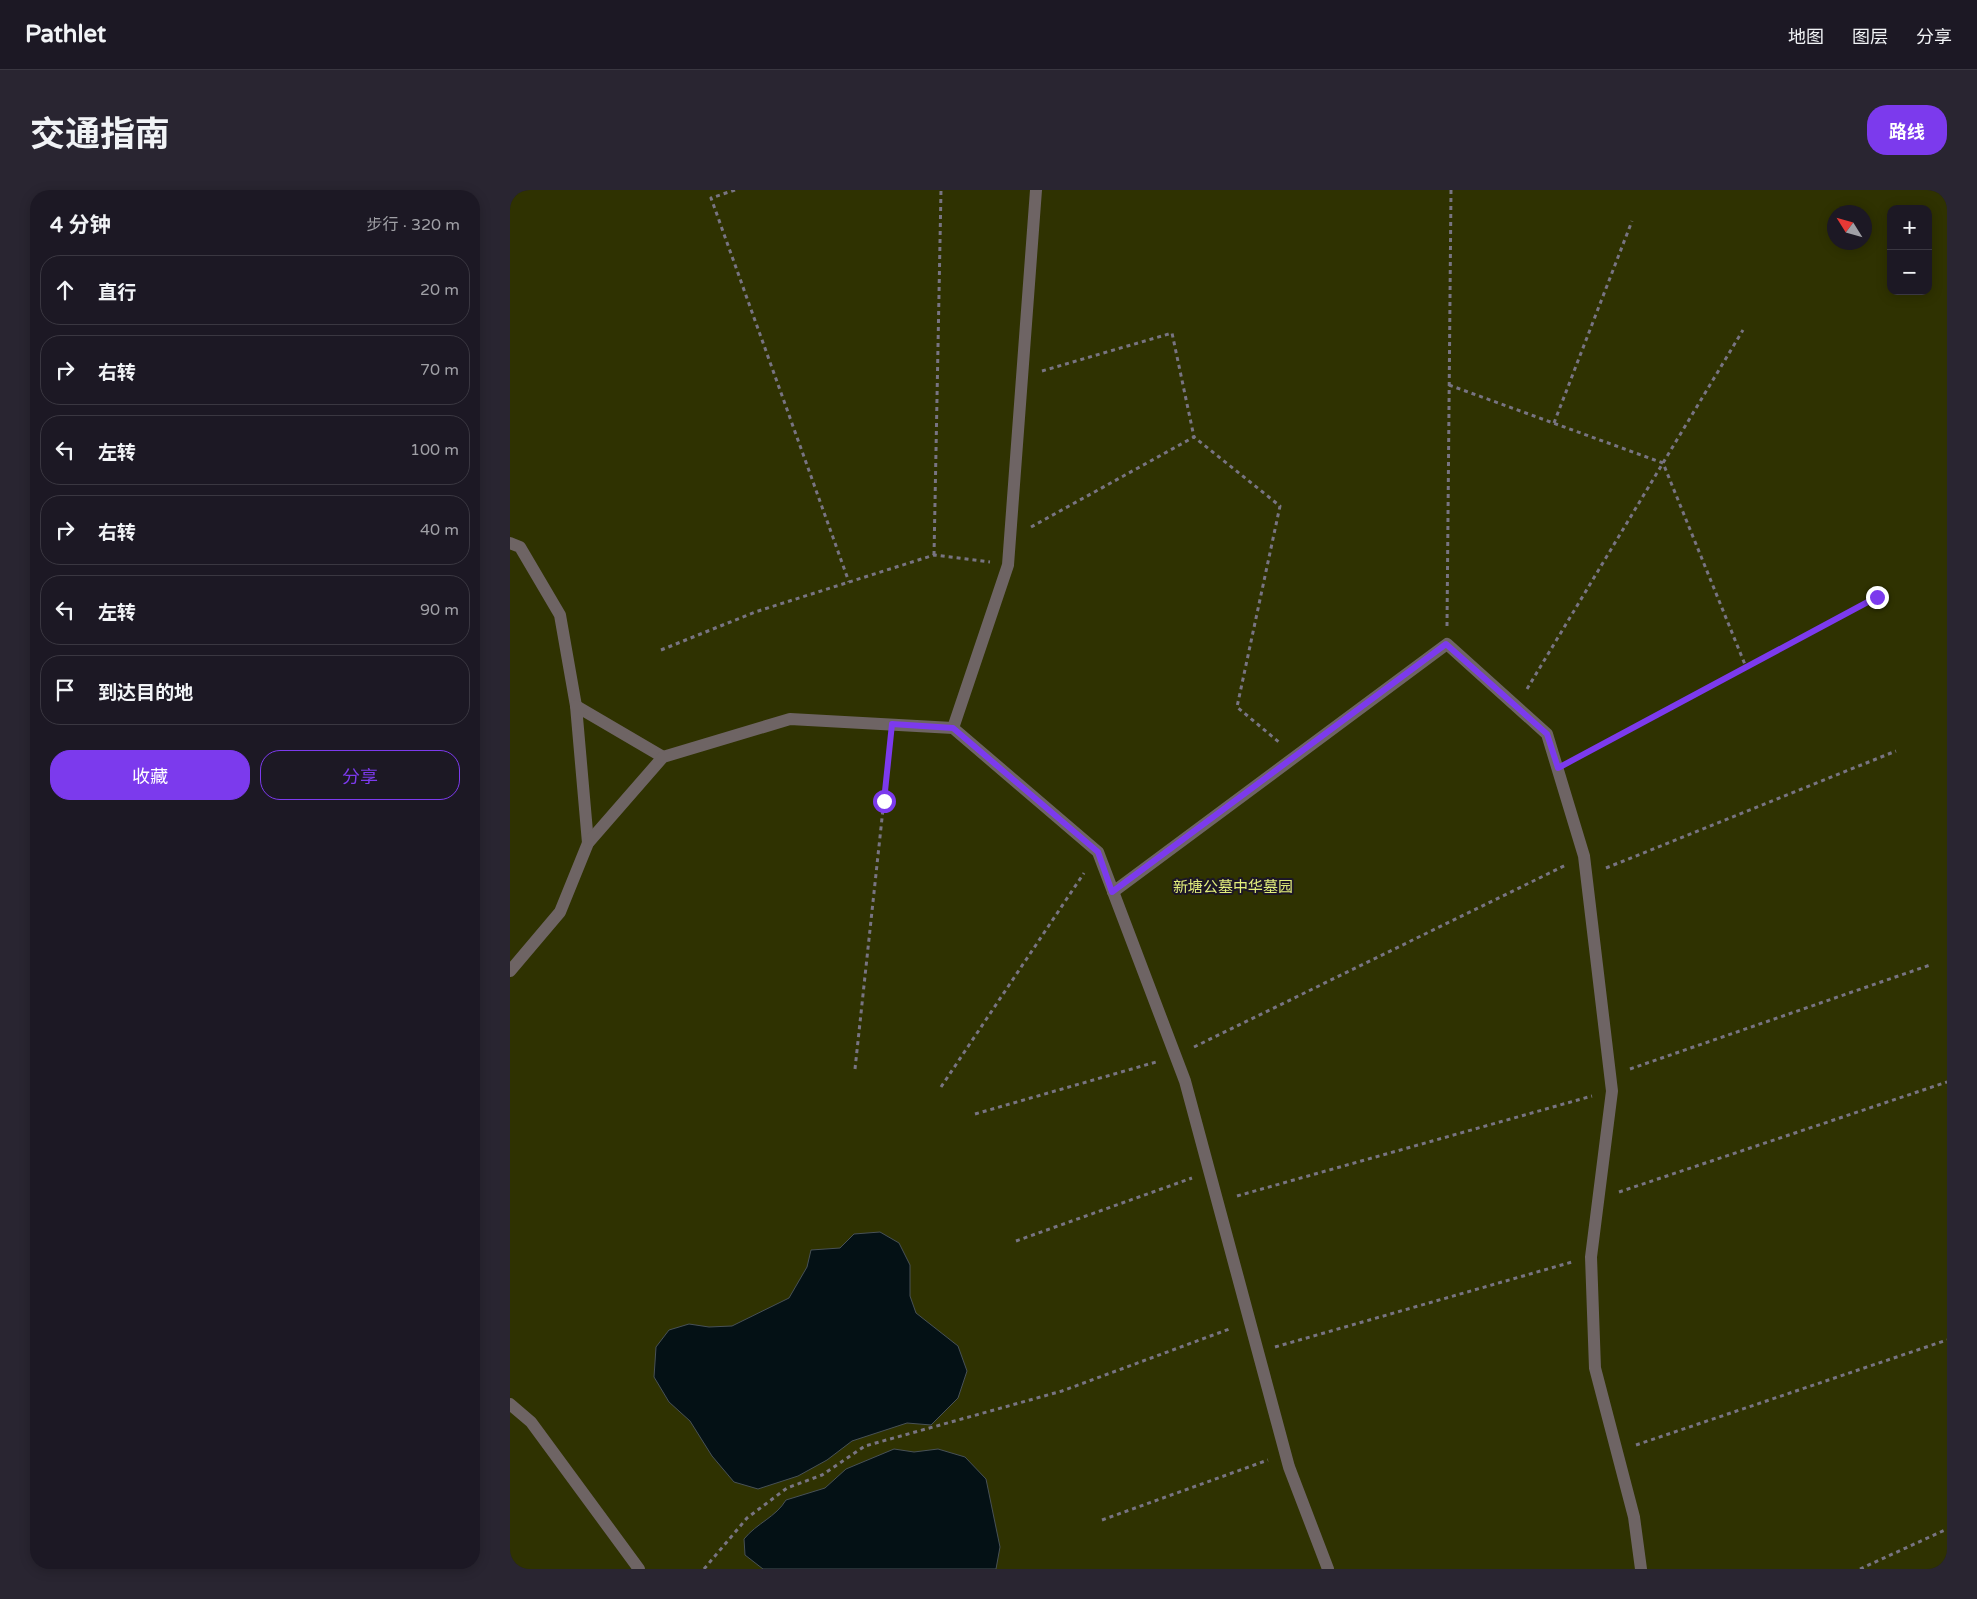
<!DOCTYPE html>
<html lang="zh">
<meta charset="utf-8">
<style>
body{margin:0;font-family:"Varela Round","Noto Sans SC",sans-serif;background:#292531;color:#f1f3f6}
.controls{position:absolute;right:15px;top:15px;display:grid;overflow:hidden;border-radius:10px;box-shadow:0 2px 12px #0003}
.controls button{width:45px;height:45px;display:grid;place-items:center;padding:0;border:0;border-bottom:1px solid #3a3741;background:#1c1824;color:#f1f3f6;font:25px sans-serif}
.compass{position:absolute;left:1317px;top:15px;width:45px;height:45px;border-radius:50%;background:#1c1824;box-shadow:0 2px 12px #0003;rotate:307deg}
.stop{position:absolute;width:15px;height:15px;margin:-11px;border:4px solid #7c3aed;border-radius:50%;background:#fff}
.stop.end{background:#7c3aed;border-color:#fff;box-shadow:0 1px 5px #0008}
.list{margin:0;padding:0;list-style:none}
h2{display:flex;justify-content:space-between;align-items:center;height:65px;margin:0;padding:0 20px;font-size:21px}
h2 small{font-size:16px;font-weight:400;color:#a0a0a6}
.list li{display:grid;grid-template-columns:32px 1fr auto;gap:15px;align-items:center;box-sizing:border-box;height:70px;margin:0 10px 10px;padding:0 10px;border:1px solid #3a3741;border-radius:20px}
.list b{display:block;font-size:19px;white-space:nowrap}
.list em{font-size:16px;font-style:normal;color:#a0a0a6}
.actions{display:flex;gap:10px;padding:15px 20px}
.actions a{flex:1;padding:11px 0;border:1px solid #7c3aed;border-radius:20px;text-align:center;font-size:18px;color:#7c3aed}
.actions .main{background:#7c3aed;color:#fff}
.icon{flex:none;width:28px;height:28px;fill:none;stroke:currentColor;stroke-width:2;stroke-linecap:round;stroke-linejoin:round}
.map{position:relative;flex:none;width:1437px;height:1379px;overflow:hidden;border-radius:20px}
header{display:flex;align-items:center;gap:30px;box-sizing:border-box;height:70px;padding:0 25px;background:#1c1824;border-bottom:1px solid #3a3741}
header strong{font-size:24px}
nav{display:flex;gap:28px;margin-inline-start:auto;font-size:18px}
.intro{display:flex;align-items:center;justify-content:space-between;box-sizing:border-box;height:120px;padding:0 30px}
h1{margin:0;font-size:35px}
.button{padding:12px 22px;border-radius:20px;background:#7c3aed;color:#fff;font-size:18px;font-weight:700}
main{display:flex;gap:30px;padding:0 30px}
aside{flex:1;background:#1c1824;border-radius:20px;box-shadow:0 2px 12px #0003}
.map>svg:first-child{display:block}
.green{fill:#2f3201;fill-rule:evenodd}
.water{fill:#041115;stroke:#485157}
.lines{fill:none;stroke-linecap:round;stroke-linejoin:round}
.path{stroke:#787482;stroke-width:3;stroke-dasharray:4 4;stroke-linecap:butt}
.minor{stroke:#6e6464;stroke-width:12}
.route{stroke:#7c3aed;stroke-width:6}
.labels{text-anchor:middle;stroke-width:4;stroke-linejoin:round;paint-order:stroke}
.park-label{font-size:15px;fill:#e2ee7c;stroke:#1c1626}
</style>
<header>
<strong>Pathlet</strong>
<nav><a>地图</a><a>图层</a><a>分享</a></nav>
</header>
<div class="intro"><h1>交通指南</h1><a class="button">路线</a></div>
<main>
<aside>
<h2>4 分钟<small>步行 · 320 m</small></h2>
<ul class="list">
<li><svg class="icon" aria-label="ahead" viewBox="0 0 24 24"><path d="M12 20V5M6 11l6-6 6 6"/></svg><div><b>直行</b></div><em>20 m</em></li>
<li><svg class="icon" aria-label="right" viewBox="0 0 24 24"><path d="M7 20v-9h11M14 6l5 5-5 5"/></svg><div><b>右转</b></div><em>70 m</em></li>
<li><svg class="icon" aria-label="left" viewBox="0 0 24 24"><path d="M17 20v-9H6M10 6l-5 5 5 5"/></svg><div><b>左转</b></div><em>100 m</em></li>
<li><svg class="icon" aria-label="right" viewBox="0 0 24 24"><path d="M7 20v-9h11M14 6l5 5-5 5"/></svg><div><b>右转</b></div><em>40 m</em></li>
<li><svg class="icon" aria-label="left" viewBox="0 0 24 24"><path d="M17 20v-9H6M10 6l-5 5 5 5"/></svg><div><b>左转</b></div><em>90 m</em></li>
<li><svg class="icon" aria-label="arrive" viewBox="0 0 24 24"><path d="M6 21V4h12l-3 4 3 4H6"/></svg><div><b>到达目的地</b></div></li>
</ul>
<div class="actions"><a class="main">收藏</a><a>分享</a></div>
</aside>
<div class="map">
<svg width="1437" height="1379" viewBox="0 0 1437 1379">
<rect width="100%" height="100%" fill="#252030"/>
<path class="green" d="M 0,0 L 1437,0 L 1437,1379 L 0,1379 ZM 1381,19 L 1418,19 L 1418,101 L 1381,101 ZM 1324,22 L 1354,22 L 1354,52 L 1324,52 Z"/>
<g class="water">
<path d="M 370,1042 L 389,1053 L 400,1075 L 400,1106 L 406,1123 L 448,1156 L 457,1181 L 448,1208 L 421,1235 L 397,1233 L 342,1251 L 317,1270 L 288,1286 L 248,1299 L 224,1292 L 202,1266 L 180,1231 L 159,1212 L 144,1187 L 146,1157 L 159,1140 L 179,1134 L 199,1137 L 222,1136 L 279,1108 L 297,1077 L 301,1060 L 330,1058 L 344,1044 Z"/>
<path d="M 384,1259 L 404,1262 L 428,1259 L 455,1267 L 476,1289 L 490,1357 L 486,1379 L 253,1379 L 235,1365 L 234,1349 C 247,1333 266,1327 276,1310 L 315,1298 L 336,1279 Z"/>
</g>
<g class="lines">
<g class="path">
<path d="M 225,0 L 201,8 L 339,392"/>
<path d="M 532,181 L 662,143 L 684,247"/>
<path d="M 939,195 L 1153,273 L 1236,477"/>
<path d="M 1044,233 L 1122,31"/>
<path d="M 521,337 L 684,247 L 770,316 L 727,517 L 770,553"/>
<path d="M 424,365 L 431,0"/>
<path d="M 937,436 L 941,0"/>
<path d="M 151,460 L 245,422 L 424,365 L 480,372"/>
<path d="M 1017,499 L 1233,140"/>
<path d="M 1066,569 L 1367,407"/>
<path d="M 1096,678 L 1386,561"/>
<path d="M 684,857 L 1056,675"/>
<path d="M 345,879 L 380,554"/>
<path d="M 1120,879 L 1420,775"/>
<path d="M 431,897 L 574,683"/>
<path d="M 465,924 L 646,872"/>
<path d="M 1109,1002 L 1437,892"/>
<path d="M 727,1006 L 1082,906"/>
<path d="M 506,1051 L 682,988"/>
<path d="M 765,1157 L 1062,1072"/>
<path d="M 1126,1255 L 1437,1150"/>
<path d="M 592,1330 L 758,1270"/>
<path d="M 194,1379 L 237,1328 L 277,1298 L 312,1285 L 355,1256 L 552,1201 L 722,1138"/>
<path d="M 1350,1379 L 1437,1339"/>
</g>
<g class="minor">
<path d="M 0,353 L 10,357 L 50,425 L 66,516"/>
<path d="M 443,538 L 498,375 L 526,0"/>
<path d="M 78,653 L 66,516 L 153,567"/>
<path d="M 603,702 L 937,454 L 1037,544 L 1074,666 L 1102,901 L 1081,1067 L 1085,1178 L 1124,1327 L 1131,1379"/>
<path d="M 0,781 L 50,722 L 78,653 L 153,567 L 280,529 L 443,538 L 588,662 L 675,891 L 779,1277 L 818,1379"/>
<path d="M 0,1214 L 21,1232 L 129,1379"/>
</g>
</g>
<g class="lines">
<path class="route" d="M 374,611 L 382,534 L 443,538 L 588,662 L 602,702 L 936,454 L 1037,544 L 1048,578 L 1367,407"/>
</g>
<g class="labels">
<g class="park-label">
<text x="723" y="702">新塘公墓中华墓园</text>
</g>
</g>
</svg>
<div class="controls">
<button>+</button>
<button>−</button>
</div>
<svg class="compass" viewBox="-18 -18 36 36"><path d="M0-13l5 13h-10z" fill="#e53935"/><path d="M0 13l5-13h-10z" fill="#a0a0a6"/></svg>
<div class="stop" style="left:374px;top:611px"></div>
<div class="stop end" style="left:1367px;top:407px"></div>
</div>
</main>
